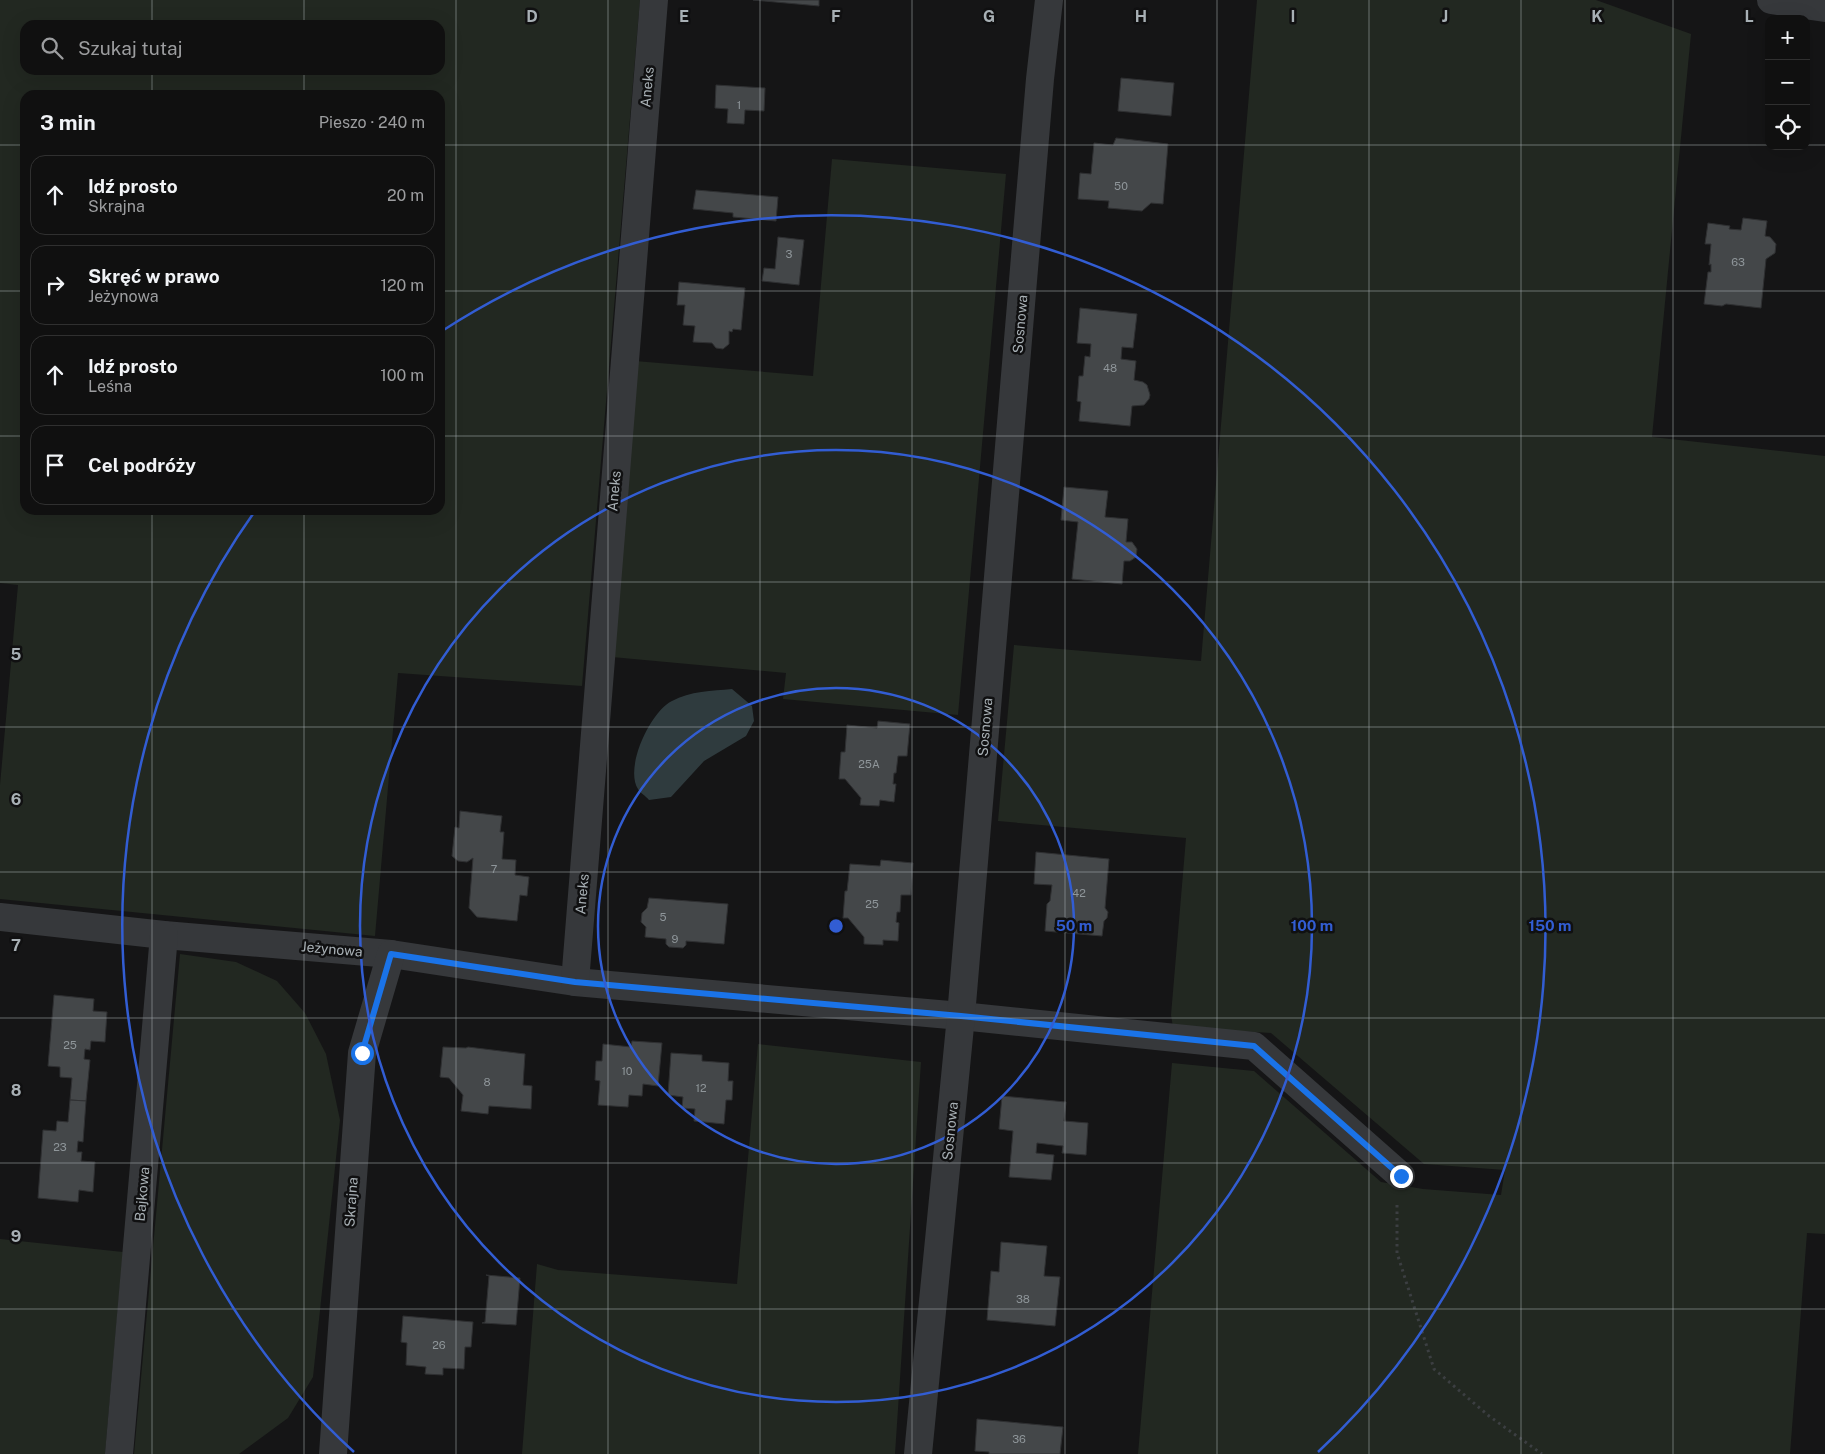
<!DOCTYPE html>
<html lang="pl">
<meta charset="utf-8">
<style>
body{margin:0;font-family:"Public Sans",sans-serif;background:#1e1e1e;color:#f1f3f6}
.controls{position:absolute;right:15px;top:15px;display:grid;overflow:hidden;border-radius:10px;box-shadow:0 5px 20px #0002}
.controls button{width:45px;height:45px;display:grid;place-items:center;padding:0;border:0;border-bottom:1px solid #303030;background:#101010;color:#f1f3f6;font:25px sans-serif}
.stop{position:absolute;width:15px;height:15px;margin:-11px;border:4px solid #1a73e8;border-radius:50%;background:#fff}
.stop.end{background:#1a73e8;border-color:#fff;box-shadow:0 1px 5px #0008}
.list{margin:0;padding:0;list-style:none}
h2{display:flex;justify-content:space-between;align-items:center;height:65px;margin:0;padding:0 20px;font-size:21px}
h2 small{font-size:16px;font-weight:400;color:#9c9d9f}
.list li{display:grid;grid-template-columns:32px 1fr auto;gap:15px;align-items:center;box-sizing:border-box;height:80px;margin:0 10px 10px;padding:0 10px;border:1px solid #303030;border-radius:15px}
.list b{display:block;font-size:19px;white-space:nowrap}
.list p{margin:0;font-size:16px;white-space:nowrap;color:#9c9d9f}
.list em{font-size:16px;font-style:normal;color:#9c9d9f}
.icon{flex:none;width:28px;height:28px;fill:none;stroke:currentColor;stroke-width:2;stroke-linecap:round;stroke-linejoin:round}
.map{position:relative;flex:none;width:1825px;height:1454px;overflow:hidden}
.search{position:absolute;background:#101010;box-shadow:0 5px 20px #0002;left:20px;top:20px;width:425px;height:55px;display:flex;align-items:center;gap:12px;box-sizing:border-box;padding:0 18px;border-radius:15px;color:#9c9d9f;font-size:19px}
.panel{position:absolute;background:#101010;box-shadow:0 5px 20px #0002;left:20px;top:90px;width:425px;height:425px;border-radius:15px}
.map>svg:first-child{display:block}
.green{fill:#222821;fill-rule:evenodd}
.water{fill:#2f3b3e}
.building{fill:#444749;stroke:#2f3032}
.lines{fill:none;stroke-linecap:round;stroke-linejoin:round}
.path{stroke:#3c3f42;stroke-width:3;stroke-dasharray:2.5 4;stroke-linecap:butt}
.minor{stroke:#36383b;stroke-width:28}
.tertiary{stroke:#36383b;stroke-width:28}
.route{stroke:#1a73e8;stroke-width:6}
.grid{fill:none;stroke:#a8b0b5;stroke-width:1;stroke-opacity:0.55}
.ring{fill:none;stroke:#325dd3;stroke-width:2.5}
.labels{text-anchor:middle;stroke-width:5;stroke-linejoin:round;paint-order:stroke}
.number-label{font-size:11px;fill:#8f969a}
.street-label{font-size:14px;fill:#a8b0b5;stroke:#101011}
.grid-label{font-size:16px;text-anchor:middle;font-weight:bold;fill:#a8b0b5;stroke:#101011;stroke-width:5;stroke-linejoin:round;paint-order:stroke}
.centre{fill:#325dd3;stroke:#101011;stroke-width:2.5}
.ring-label{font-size:15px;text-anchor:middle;font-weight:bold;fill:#325dd3;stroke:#101011;stroke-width:5;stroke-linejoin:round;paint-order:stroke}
</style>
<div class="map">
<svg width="1825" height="1454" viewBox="0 0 1825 1454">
<rect width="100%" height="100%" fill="#151516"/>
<g class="green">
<path d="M 0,0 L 640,0 L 582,686 L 398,673 L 375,936 L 0,899 L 0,785 L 18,585 L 0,583 ZM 25,25 L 440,25 L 440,70 L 25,70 ZM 25,95 L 440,95 L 440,510 L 25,510 Z"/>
<path d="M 1257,0 L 1596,0 L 1691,34 L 1652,437 L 1825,456 L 1825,1234 L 1807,1233 L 1790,1454 L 1138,1454 L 1172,1063 L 1254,1071 L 1381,1182 L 1423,1189 L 1501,1195 L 1505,1170 L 1424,1164 L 1271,1033 L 1173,1027 L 1171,1015 L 1186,838 L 998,821 L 1014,645 L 1201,661 Z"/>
<path d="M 832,159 L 1006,174 L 958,715 L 783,699 L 786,673 L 612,657 L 635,361 L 813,376 Z"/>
<path d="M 180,954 L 236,962 L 277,981 L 305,1013 L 326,1054 L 340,1120 L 313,1377 L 288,1418 L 239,1454 L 134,1454 Z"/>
<path d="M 758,1044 L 921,1062 L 895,1454 L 522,1454 L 537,1264 L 558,1270 L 737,1284 Z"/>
<path d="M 0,1239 L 123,1252 L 105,1454 L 0,1454 Z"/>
</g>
<path class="water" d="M 732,689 L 752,706 L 754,721 L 746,736 L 704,761 L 671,797 L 649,800 C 646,796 640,793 638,789 C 624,767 651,711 672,701 C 690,691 712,691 732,689 Z"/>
<g class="building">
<path d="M 753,0 L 819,0 L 819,6 Z"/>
<path d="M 1121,78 L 1174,83 L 1171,116 L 1118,111 Z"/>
<path d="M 716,85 L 765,88 L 764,111 L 745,110 L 744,124 L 727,123 L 728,109 L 715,108 Z"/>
<path d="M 1116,138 L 1168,144 L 1163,204 L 1151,203 L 1142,211 L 1108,208 L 1109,201 L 1078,199 L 1080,173 L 1091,174 L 1094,143 L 1113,145 Z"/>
<path d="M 696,190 L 778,197 L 776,221 L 733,217 L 733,213 L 693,209 Z"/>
<path d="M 1743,218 L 1767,221 L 1765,236 L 1770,237 L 1776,244 L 1775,253 L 1766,259 L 1761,308 L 1726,304 L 1722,306 L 1704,304 L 1708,272 L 1711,272 L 1711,264 L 1709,265 L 1711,244 L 1705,244 L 1708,223 L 1730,226 L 1729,229 L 1741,230 Z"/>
<path d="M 778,237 L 804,240 L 799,285 L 762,281 L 764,268 L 775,269 Z"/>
<path d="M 679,282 L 745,288 L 741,330 L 733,329 L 732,332 L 729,331 L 729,344 L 723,349 L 716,348 L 712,343 L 693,342 L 695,326 L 683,325 L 685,305 L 677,305 Z"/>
<path d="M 1080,308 L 1137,314 L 1133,348 L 1122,347 L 1121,359 L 1136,361 L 1134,380 L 1143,382 L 1147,385 L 1150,395 L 1149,399 L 1144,405 L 1132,406 L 1130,426 L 1079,421 L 1081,402 L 1077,401 L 1079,376 L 1083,376 L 1085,356 L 1090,357 L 1091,344 L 1077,343 Z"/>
<path d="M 1064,487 L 1108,491 L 1105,517 L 1128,519 L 1126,542 L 1132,542 L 1137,549 L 1136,557 L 1130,561 L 1124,561 L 1122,584 L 1072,579 L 1078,522 L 1061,520 Z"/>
<path d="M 878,721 L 910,724 L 907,756 L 898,756 L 896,773 L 894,773 L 893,784 L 896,784 L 894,802 L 880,800 L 879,806 L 860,805 L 861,798 L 845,779 L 839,779 L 841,752 L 845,752 L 847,725 L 877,728 Z"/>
<path d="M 460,811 L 502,816 L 500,832 L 504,832 L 502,859 L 516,860 L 515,875 L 529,877 L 527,896 L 520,895 L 517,921 L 477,917 L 469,908 L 473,858 L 467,862 L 458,861 L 452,856 L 455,827 L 459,828 Z"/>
<path d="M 1036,852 L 1109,859 L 1105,908 L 1108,912 L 1107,918 L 1104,921 L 1102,936 L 1045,931 L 1047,904 L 1050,901 L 1052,885 L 1034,884 Z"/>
<path d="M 881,860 L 913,863 L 911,895 L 901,895 L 900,912 L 897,912 L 896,922 L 899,923 L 898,941 L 883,940 L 883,945 L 864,944 L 864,937 L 848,918 L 843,918 L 845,891 L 847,891 L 850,864 L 880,866 Z"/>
<path d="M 649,898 L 728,904 L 724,944 L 686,941 L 686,945 L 683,948 L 669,947 L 666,944 L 666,939 L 645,937 L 646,927 L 641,922 L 642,913 L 647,908 Z"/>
<path d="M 54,995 L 94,999 L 93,1011 L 107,1012 L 105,1042 L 91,1041 L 90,1050 L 85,1049 L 84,1059 L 90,1060 L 86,1101 L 70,1100 L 72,1078 L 60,1077 L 60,1067 L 48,1066 Z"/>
<path d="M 632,1041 L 662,1043 L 658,1086 L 643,1084 L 642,1096 L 629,1095 L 628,1107 L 598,1105 L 600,1081 L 595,1080 L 596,1061 L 602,1061 L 603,1044 L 631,1047 Z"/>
<path d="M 443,1047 L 466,1048 L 468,1047 L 525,1054 L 523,1085 L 532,1086 L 531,1109 L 489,1106 L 488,1114 L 461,1111 L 463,1095 L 449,1078 L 440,1077 Z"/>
<path d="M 671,1053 L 702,1055 L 702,1061 L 729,1063 L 728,1081 L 733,1081 L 732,1100 L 726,1100 L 724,1124 L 694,1121 L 695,1109 L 682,1108 L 683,1097 L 668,1095 Z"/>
<path d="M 1002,1096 L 1066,1102 L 1064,1121 L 1088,1123 L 1086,1155 L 1062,1153 L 1063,1146 L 1037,1143 L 1036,1153 L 1054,1155 L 1051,1180 L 1009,1177 L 1013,1131 L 999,1129 Z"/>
<path d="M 70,1100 L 86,1101 L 83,1142 L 78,1141 L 77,1152 L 82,1152 L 81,1161 L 95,1162 L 93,1192 L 79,1190 L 78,1202 L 38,1198 L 43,1130 L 56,1131 L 57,1121 L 68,1122 Z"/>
<path d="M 1001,1242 L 1047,1246 L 1044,1276 L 1060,1277 L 1055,1326 L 987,1320 L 991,1271 L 999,1272 Z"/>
<path d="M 486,1275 L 520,1278 L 516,1325 L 482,1323 L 485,1322 L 489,1276 Z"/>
<path d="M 403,1316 L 473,1322 L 471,1347 L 465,1347 L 464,1369 L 443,1368 L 443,1375 L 425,1374 L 426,1367 L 406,1365 L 407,1343 L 401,1342 Z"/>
<path d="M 977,1419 L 1063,1427 L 1060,1454 L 989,1454 L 989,1452 L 975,1451 Z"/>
</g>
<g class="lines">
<path class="path" d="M 1397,1205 L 1397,1253 L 1434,1369 L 1489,1416 L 1542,1454"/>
<g class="minor">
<path d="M 0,917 L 164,935 L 391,954 L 575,982 L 961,1016 L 1254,1046 L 1401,1176"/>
<path d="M 575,982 L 654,0"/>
<path d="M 119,1454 L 164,935"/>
<path d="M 333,1454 L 362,1053 L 391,954"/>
<path d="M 918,1454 L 961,1016 L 1040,79 L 1049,0"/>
</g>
<path class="tertiary" d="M 1771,0 L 1825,8"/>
</g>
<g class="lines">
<path class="route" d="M 362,1053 L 391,954 L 575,982 L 961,1016 L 1254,1046 L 1401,1176"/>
</g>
<path class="grid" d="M 152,0 L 152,25M 304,0 L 304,25M 456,0 L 456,1454M 608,0 L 608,1454M 760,0 L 760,1454M 912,0 L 912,1454M 1065,0 L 1065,1454M 1217,0 L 1217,1454M 1369,0 L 1369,1454M 1521,0 L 1521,1454M 1673,0 L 1673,1454M 152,70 L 152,95M 304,70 L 304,95M 0,145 L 25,145M 440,145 L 1769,145M 1806,145 L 1825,145M 0,291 L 25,291M 440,291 L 1825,291M 0,436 L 25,436M 440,436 L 1825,436M 152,510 L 152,1454M 304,510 L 304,1454M 0,582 L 1825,582M 0,727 L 1825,727M 0,872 L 1825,872M 0,1018 L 1825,1018M 0,1163 L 1825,1163M 0,1309 L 1825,1309"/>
<g class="ring">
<circle cx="836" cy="926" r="238"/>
<circle cx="836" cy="926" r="476"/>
<path d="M354 1452A714 714 0 0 1 255 511M442 331A714 714 0 0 1 1318 1452"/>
</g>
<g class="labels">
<g class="number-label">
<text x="739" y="109">1</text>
<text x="1121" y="190">50</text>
<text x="789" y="258">3</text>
<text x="1738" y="266">63</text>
<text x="1110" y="372">48</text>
<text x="869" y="768">25A</text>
<text x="494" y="873">7</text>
<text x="1079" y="897">42</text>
<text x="872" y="908">25</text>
<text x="663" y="921">5</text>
<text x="675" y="943">9</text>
<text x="70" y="1049">25</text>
<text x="627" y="1075">10</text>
<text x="487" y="1086">8</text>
<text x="701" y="1092">12</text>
<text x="60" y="1151">23</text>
<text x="1023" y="1303">38</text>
<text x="439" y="1349">26</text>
<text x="1019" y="1443">36</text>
</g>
<g class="street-label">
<text transform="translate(647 87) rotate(-85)" y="5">Aneks</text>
<text transform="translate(1020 324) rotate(-85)" y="5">Sosnowa</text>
<text transform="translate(614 491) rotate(-85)" y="5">Aneks</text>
<text transform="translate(985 727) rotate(-85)" y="5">Sosnowa</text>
<text transform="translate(582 894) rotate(-85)" y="5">Aneks</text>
<text transform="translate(332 949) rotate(5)" y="5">Jeżynowa</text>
<text transform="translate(950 1131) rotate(-84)" y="5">Sosnowa</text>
<text transform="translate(142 1194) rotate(-85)" y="5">Bajkowa</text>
<text transform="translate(351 1202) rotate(-86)" y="5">Skrajna</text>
</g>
</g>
<g class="grid-label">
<text x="532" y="22">D</text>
<text x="684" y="22">E</text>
<text x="836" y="22">F</text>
<text x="989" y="22">G</text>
<text x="1141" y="22">H</text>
<text x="1293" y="22">I</text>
<text x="1445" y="22">J</text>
<text x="1597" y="22">K</text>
<text x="1749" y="22">L</text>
<text x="16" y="660">5</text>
<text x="16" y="805">6</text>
<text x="16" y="951">7</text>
<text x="16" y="1096">8</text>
<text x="16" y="1242">9</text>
</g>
<circle cx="836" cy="926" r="8" class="centre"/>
<g class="ring-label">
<text x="1074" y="931">50 m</text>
<text x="1312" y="931">100 m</text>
<text x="1550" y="931">150 m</text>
</g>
</svg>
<div class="controls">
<button>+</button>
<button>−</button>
<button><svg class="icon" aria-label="locate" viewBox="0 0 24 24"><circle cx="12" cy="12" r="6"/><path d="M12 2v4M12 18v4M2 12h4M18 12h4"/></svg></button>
</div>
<div class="stop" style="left:362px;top:1053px"></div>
<div class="stop end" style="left:1401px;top:1176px"></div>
<div class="search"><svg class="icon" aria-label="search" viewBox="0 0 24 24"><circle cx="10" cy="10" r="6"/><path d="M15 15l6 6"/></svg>Szukaj tutaj</div>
<section class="panel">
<h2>3 min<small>Pieszo · 240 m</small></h2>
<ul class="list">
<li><svg class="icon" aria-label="ahead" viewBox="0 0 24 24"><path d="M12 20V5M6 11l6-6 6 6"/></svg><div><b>Idź prosto</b><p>Skrajna</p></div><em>20 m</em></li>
<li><svg class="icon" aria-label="right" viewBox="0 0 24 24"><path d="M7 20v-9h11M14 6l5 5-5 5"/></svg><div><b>Skręć w prawo</b><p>Jeżynowa</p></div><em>120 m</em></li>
<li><svg class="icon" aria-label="ahead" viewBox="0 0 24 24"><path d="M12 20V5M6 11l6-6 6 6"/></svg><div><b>Idź prosto</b><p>Leśna</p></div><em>100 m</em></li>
<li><svg class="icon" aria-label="arrive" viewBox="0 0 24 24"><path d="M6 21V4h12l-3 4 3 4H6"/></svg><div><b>Cel podróży</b></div></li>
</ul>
</section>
</div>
